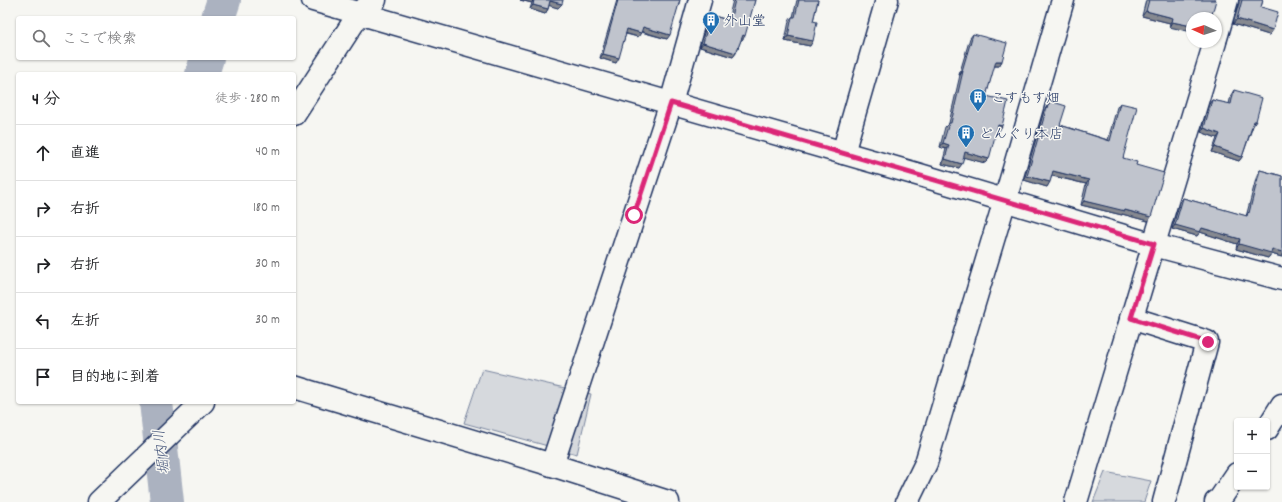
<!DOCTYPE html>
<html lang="ja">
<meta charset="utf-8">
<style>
body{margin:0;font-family:Dekko,"Klee One",sans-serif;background:#f2f2f2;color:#202124}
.controls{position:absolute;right:12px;bottom:12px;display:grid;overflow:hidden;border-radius:4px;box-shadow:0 1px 3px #0004}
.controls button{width:36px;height:36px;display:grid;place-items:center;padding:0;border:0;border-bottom:1px solid #e0e0e0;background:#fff;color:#202124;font:20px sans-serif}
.compass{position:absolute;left:1186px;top:12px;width:36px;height:36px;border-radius:50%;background:#fff;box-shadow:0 1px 3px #0004;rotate:273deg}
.stop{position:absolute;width:12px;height:12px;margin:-9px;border:3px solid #db2777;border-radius:50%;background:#fff}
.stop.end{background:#db2777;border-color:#fff;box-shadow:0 1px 4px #0008}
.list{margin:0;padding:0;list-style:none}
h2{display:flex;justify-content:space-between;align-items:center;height:52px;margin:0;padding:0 16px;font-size:17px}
h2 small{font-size:13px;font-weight:400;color:#757577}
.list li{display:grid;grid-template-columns:26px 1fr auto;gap:12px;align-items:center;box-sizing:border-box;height:56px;padding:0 16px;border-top:1px solid #e0e0e0}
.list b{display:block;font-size:15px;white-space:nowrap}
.list em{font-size:13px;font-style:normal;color:#757577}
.icon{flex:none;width:22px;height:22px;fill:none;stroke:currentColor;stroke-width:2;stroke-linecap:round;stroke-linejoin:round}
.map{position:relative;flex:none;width:1282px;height:502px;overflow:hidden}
.search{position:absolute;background:#fff;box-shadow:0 1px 3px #0004;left:16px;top:16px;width:280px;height:44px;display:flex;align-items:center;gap:10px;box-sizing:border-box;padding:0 14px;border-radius:4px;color:#757577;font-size:15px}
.panel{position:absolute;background:#fff;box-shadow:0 1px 3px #0004;left:16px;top:72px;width:280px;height:332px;border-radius:4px}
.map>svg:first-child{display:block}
.green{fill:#d6d9dd;stroke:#78849e}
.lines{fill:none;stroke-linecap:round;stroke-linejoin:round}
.river{stroke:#abb2c0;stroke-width:34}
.minor-casing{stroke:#1b2f5e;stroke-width:25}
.minor{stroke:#f6f6f2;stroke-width:22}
.wall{fill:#a5a9b0;stroke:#1b2f5e}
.shaded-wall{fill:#868990;stroke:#1b2f5e}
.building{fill:#c0c4cd;stroke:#1b2f5e}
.route{stroke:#db2777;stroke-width:5}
.labels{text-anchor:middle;stroke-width:3;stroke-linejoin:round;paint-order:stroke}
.poi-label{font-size:14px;fill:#1b2f5e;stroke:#f6f6f2;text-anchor:start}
.water-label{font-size:15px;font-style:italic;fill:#46567b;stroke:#f6f6f2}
</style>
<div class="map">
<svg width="1282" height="502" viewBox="0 0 1282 502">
<rect width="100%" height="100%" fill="#f6f6f2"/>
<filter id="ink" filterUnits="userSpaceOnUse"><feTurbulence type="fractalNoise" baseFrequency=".025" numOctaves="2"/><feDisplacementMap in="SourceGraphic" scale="8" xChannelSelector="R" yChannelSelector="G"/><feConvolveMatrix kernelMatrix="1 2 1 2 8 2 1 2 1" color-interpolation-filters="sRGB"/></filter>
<g filter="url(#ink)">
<g class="green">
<path d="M 482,369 L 591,394 L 577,454 L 464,423 Z"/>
<path d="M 1105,472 L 1151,481 L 1144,502 L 1093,502 Z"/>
</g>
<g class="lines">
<g class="river">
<path d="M 218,18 L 224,0"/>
<path d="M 202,74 L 207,58"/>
<path d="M 156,402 L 167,502"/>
</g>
<g class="minor-casing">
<g id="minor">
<path d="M 313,0 L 920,175 L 1154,245 L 1282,279"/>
<path d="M 1216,38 L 1227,0"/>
<path d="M 294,114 L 359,14 L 375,0"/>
<path d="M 843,153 L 887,0"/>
<path d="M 1131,318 L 1207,342 L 1164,502"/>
<path d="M 294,387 L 552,465 L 668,502"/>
<path d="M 1267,429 L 1282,405"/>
<path d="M 552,465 L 671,103 L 700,0"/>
<path d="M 99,502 L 203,402"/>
<path d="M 907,502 L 926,463 L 1005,200 L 1063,0"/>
<path d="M 1076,502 L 1215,42"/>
<path d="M 1216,502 L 1220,499 L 1237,474"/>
</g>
</g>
<use href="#minor" class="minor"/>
</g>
<g class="wall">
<path d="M 520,0 L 563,0 L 558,8 L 549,5 L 548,9 L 545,14 L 530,9 L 532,3 Z"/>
<path d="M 617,0 L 680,0 L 667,39 L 641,32 L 638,37 L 626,34 L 616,63 L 600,58 Z"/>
<path d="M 733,0 L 755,0 L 742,40 L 741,40 L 736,53 L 733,57 L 700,47 L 708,19 L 711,15 L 728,20 Z"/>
<path d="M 797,0 L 818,0 L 813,21 L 810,46 L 785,41 L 789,21 L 792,17 L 793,17 Z"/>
<path d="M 1146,0 L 1216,0 L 1169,27 L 1170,23 L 1142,16 Z"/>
<path d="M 1239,0 L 1263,0 L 1261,7 L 1273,30 L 1269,35 L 1233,24 L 1239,3 Z"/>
<path d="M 973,34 L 1002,61 L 999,66 L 994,66 L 986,96 L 999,131 L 997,130 L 985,163 L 964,157 L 959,168 L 942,164 L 946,149 L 940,147 L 945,127 L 949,123 L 960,75 L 959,75 L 970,38 Z"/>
<path d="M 1234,90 L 1256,121 L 1253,126 L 1242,157 L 1239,161 L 1212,152 L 1217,138 L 1201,132 L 1209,104 L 1212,100 L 1229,104 L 1231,95 Z"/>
<path d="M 1050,101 L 1060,125 L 1108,140 L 1117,107 L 1120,103 L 1123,158 L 1136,165 L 1148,221 L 1122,214 L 1122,215 L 1081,205 L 1086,184 L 1052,176 L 1047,187 L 1024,180 L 1044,111 Z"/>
<path d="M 1260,170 L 1282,176 L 1282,257 L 1271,254 L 1268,258 L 1236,249 L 1237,244 L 1200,232 L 1197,236 L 1172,229 L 1180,202 L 1183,198 L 1246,216 L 1247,213 L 1257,175 Z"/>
</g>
<g class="shaded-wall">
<path d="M 520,0 L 533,0 L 532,3 Z"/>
<path d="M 550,1 L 562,4 L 558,8 L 547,5 Z"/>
<path d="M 533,5 L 548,9 L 545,14 L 530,9 Z"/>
<path d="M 1146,11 L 1173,18 L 1170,23 L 1142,16 Z"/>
<path d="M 1237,19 L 1273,30 L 1269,35 L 1233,24 Z"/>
<path d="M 1172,22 L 1192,26 L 1192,32 L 1169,27 Z"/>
<path d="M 643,27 L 670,35 L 667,39 L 640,31 Z"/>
<path d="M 627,29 L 641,33 L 638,37 L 624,33 Z"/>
<path d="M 743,35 L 745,36 L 742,40 L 740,39 Z"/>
<path d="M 788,36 L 813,41 L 810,46 L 785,41 Z"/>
<path d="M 703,43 L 736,53 L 733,57 L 700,47 Z"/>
<path d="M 603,54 L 619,58 L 616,63 L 600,58 Z"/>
<path d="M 996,61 L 1002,61 L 999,66 L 992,66 Z"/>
<path d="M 962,71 L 963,71 L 960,75 L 959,75 Z"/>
<path d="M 998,125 L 1002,126 L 999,131 L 995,130 Z"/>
<path d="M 1204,128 L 1220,134 L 1217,138 L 1201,132 Z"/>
<path d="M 943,143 L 949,145 L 946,149 L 940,147 Z"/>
<path d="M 1215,147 L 1242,157 L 1239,161 L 1212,152 Z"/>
<path d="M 965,152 L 989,159 L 985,163 L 962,157 Z"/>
<path d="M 945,159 L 962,164 L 959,168 L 942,164 Z"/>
<path d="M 1053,171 L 1089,180 L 1086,184 L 1050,175 Z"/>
<path d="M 1027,176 L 1050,182 L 1047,187 L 1024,180 Z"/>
<path d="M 1084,201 L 1125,210 L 1151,217 L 1148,221 L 1122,214 L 1122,215 L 1081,205 Z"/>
<path d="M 1175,225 L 1202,228 L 1240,239 L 1237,244 L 1200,232 L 1197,236 L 1172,229 Z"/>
<path d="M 1239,244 L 1272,249 L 1282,252 L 1282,257 L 1271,254 L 1268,258 L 1236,249 Z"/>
</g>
<g class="building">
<path d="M 534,0 L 563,0 L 562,4 L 550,1 L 548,9 L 533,5 Z"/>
<path d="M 618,0 L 680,0 L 670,35 L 643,27 L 641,33 L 627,29 L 619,58 L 603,54 Z"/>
<path d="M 735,0 L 755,0 L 745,36 L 743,35 L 736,53 L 703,43 L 711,15 L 730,21 Z"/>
<path d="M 799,0 L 818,0 L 813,21 L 817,22 L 813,41 L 788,36 L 792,17 L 795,17 Z"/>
<path d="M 1149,0 L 1216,0 L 1211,18 L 1192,18 L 1192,26 L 1172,22 L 1173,18 L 1146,11 Z"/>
<path d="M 1242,0 L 1263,0 L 1261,7 L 1278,12 L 1273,30 L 1237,19 Z"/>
<path d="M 973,34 L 1007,43 L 1002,61 L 996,61 L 986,96 L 1008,101 L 1002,126 L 998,125 L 989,159 L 965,152 L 962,164 L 945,159 L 949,145 L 943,143 L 949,123 L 951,123 L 963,71 L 962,71 Z"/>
<path d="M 1234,90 L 1262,98 L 1256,121 L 1254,121 L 1242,157 L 1215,147 L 1220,134 L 1204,128 L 1212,100 L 1231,104 Z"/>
<path d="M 1050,101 L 1066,106 L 1060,125 L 1110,141 L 1120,103 L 1137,107 L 1123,158 L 1137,162 L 1136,165 L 1164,173 L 1151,217 L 1125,210 L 1125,211 L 1084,201 L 1089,180 L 1053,171 L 1050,182 L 1027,176 L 1047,107 L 1048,108 Z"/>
<path d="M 1260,170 L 1282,176 L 1282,252 L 1272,249 L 1271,253 L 1239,244 L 1240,239 L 1202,228 L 1200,232 L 1175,225 L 1183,198 L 1247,216 L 1248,212 L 1249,213 Z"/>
</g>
</g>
<g class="lines" filter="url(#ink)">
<path class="route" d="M 634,215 L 671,103 L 1154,244 L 1131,318 L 1208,342"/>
</g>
<defs>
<g id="building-pin" transform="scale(0.9)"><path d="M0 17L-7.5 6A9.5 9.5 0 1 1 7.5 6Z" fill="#1f6fb2" stroke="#f6f6f2"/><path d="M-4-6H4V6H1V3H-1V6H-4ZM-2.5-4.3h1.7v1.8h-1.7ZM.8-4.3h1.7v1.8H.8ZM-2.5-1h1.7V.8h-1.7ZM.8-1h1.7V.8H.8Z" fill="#fff"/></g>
</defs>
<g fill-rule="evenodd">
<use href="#building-pin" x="711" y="20"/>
<use href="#building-pin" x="978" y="97"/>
<use href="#building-pin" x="966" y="133"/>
</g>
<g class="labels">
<g class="poi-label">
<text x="724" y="25">外山堂</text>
<text x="991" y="102">こすもす畑</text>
<text x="979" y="138">どんぐり本店</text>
</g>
<g class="water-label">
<text transform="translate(161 452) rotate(-97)" y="5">堀内川</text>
</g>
</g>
</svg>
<div class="controls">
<button>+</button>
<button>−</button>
</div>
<svg class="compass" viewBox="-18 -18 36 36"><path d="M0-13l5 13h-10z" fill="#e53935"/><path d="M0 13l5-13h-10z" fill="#757577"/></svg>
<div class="stop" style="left:634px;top:215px"></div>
<div class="stop end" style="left:1208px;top:342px"></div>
<div class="search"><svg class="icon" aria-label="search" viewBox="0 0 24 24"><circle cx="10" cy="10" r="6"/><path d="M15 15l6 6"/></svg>ここで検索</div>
<section class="panel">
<h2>4 分<small>徒歩 · 280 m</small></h2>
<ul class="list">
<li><svg class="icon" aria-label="ahead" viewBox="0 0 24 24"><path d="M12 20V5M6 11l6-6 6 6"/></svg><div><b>直進</b></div><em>40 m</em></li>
<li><svg class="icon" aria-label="right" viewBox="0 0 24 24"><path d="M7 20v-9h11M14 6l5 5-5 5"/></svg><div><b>右折</b></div><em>180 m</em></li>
<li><svg class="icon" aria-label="right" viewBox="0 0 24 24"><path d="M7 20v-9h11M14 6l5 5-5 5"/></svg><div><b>右折</b></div><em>30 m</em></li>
<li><svg class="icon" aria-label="left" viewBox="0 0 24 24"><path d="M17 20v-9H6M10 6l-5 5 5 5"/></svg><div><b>左折</b></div><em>30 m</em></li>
<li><svg class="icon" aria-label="arrive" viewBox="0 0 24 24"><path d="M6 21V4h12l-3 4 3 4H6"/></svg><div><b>目的地に到着</b></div></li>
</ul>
</section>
</div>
